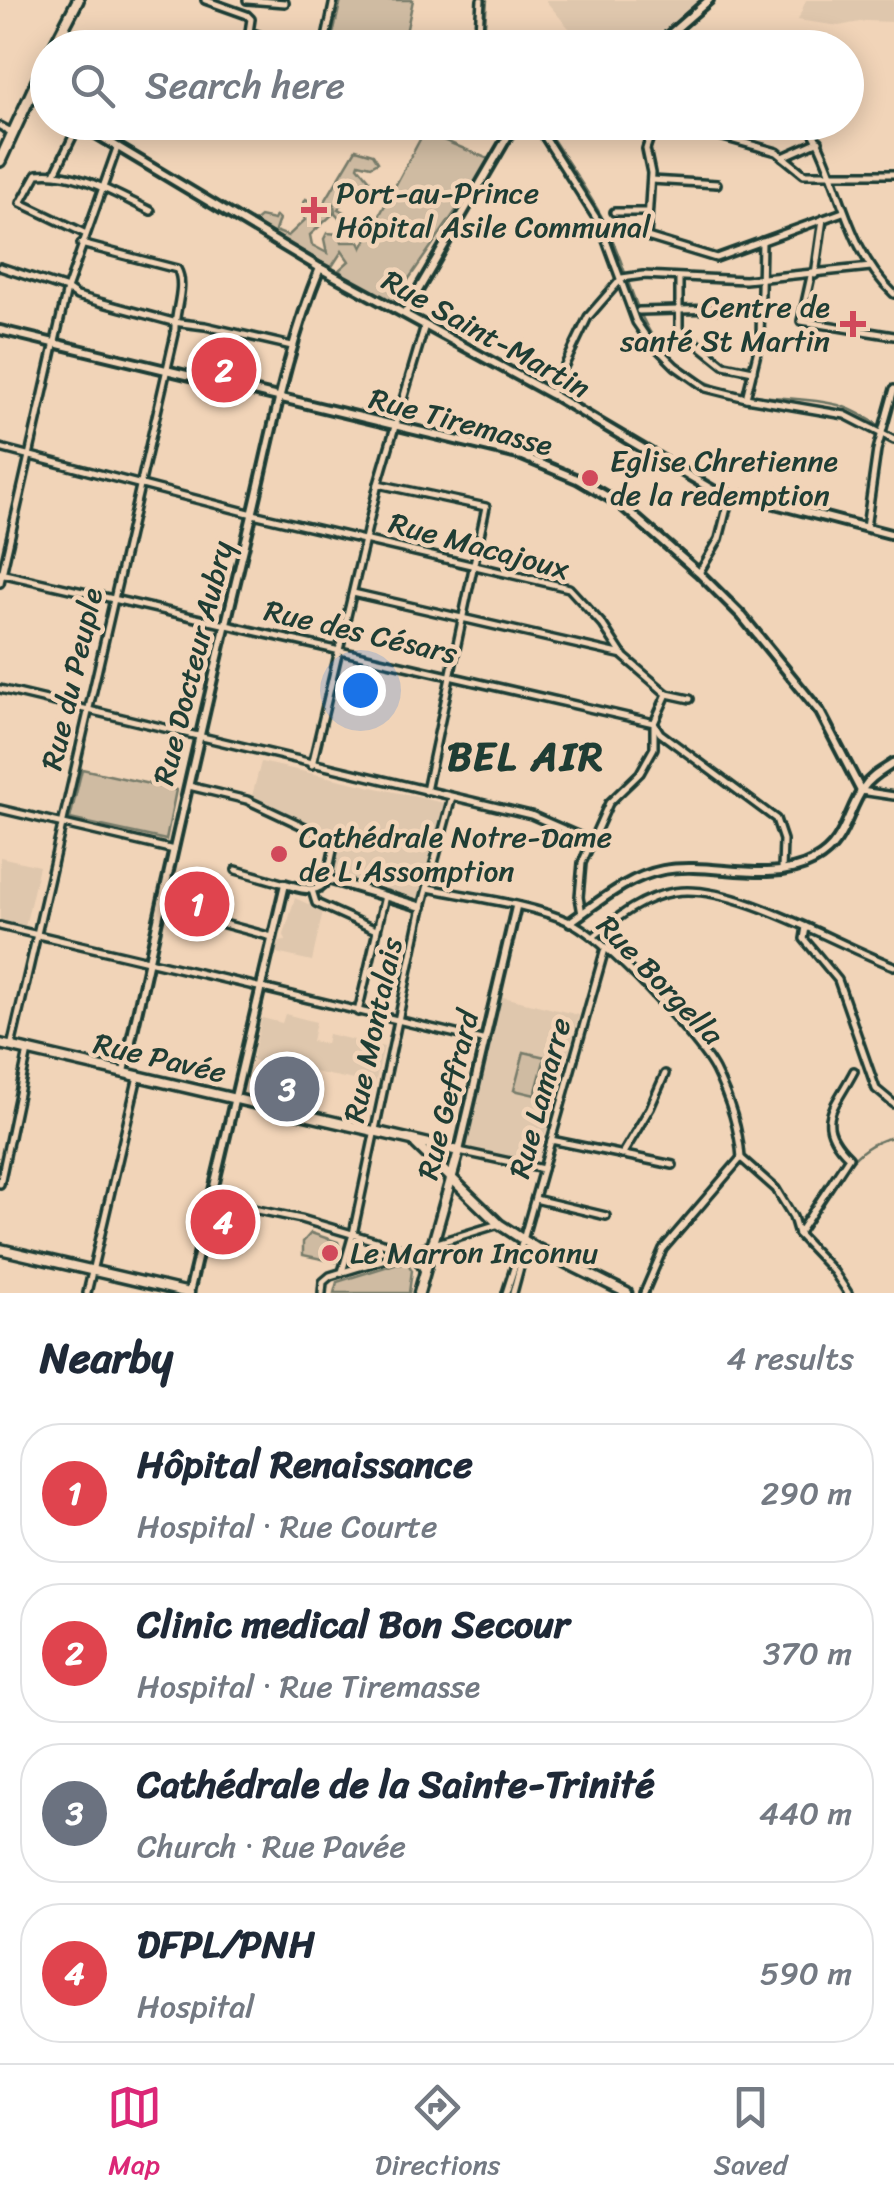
<!DOCTYPE html>
<meta charset="utf-8">
<style>
body{margin:0;font-family:Sriracha,sans-serif;background:#f6f6f7;color:#1f2937}
.you{position:absolute;left:360px;top:690px;width:35px;height:35px;margin:-25px;border:8px solid #fff;border-radius:50%;background:#1a73e8;box-shadow:0 0 0 15px #1a73e833}
.badge{display:grid;place-items:center;width:65px;height:65px;border-radius:50%;background:#db2777;color:#fff;font-size:32px;font-weight:700}
.pin{position:absolute;translate:-50% -50%;border:5px solid #fff;box-shadow:0 2px 10px #0006}
.list{margin:0;padding:0;list-style:none}
h2{display:flex;justify-content:space-between;align-items:center;height:130px;margin:0;padding:0 40px;font-size:42px}
h2 small{font-size:32px;font-weight:400;color:#747a83}
.list li{display:grid;grid-template-columns:65px 1fr auto;gap:30px;align-items:center;box-sizing:border-box;height:140px;margin:0 20px 20px;padding:0 20px;border:2px solid #e0e1e3;border-radius:40px}
.list b{display:block;font-size:38px;white-space:nowrap}
.list p{margin:0;font-size:32px;white-space:nowrap;color:#747a83}
.list em{font-size:32px;font-style:normal;color:#747a83}
.icon{flex:none;width:55px;height:55px;fill:none;stroke:currentColor;stroke-width:2;stroke-linecap:round;stroke-linejoin:round}
.map{position:relative;flex:none;width:894px;height:1293px;overflow:hidden}
.search{position:absolute;background:#fff;box-shadow:0 5px 25px #0003;left:30px;right:30px;top:30px;height:110px;display:flex;align-items:center;gap:25px;box-sizing:border-box;padding:0 35px;border-radius:55px;color:#747a83;font-size:38px}
.sheet{height:770px;background:#fff}
nav{display:flex;justify-content:space-around;align-items:center;box-sizing:border-box;height:140px;border-top:2px solid #e0e1e3;background:#fff;font-size:28px;color:#747a83}
nav a{display:grid;justify-items:center;gap:5px}
nav .on{color:#db2777}
.map>svg:first-child{display:block}
.built{fill:#dfc7ad}
.green{fill:#cfbba2;stroke:#777c6b;stroke-width:2.5}
.lines{fill:none;stroke-linecap:round;stroke-linejoin:round}
.stream{stroke:#6b7463;stroke-width:2.5}
.minor-casing{stroke:#1f3d34;stroke-width:12}
.tertiary-casing{stroke:#1f3d34;stroke-width:14}
.secondary-casing{stroke:#1f3d34;stroke-width:15}
.primary-casing{stroke:#1f3d34;stroke-width:16}
.minor{stroke:#f1d4b8;stroke-width:5}
.tertiary{stroke:#f1d4b8;stroke-width:6}
.secondary{stroke:#f1d4b8;stroke-width:8}
.primary{stroke:#f1d4b8;stroke-width:9}
.poi-dot{fill:#d1495b;stroke:#f1d4b8;stroke-width:4}
.labels{text-anchor:middle;stroke-width:9;stroke-linejoin:round;paint-order:stroke}
.poi-label{font-size:30px;fill:#1f3d34;stroke:#f1d4b8;text-anchor:start}
.street-label{font-size:30px;fill:#1f3d34;stroke:#f1d4b8}
.district-label{font-size:40px;font-weight:bold;letter-spacing:2.5px;fill:#1f3d34;stroke:#f1d4b8}
</style>
<div class="map">
<svg width="894" height="1293" viewBox="0 0 894 1293">
<rect width="100%" height="100%" fill="#f1d4b8"/>
<filter id="ink" filterUnits="userSpaceOnUse"><feTurbulence type="fractalNoise" baseFrequency=".01" numOctaves="2"/><feDisplacementMap in="SourceGraphic" scale="20" xChannelSelector="R" yChannelSelector="G"/><feConvolveMatrix kernelMatrix="1 2 1 2 8 2 1 2 1" color-interpolation-filters="sRGB"/></filter>
<g filter="url(#ink)">
<g class="built">
<path d="M 545,0 L 702,0 L 696,7 L 642,48 L 585,47 Z"/>
<path d="M 806,0 L 894,0 L 894,22 L 865,21 L 839,26 L 798,20 Z"/>
<path d="M 261,762 L 444,803 L 419,897 L 413,898 L 332,874 L 343,839 L 252,796 Z"/>
<path d="M 0,857 L 39,866 L 25,927 L 0,921 Z"/>
<path d="M 295,898 L 323,911 L 312,961 L 276,953 L 279,942 L 286,941 L 284,935 Z"/>
<path d="M 499,996 L 579,1015 L 538,1159 L 531,1161 L 467,1147 Z"/>
<path d="M 285,1014 L 316,1022 L 312,1041 L 326,1044 L 328,1034 L 384,1047 L 375,1084 L 252,1060 L 262,1018 L 282,1023 Z"/>
</g>
<g class="green">
<path d="M 341,0 L 413,0 L 403,47 L 330,47 Z"/>
<path d="M 424,132 L 491,160 L 388,309 L 345,280 L 346,277 L 339,270 L 349,261 L 342,251 L 331,268 L 254,222 L 260,217 L 274,220 L 276,216 L 279,219 L 275,231 L 288,236 L 305,220 L 301,208 L 306,199 L 321,208 L 331,209 L 333,214 L 310,235 L 312,245 L 327,253 L 324,239 L 327,233 L 340,234 L 342,242 L 359,242 L 362,248 Z"/>
<path d="M 356,149 L 373,154 L 378,162 L 371,166 L 359,163 L 358,166 L 369,179 L 349,187 L 350,192 L 338,209 L 346,213 L 339,218 L 335,214 L 334,204 L 324,203 Z"/>
<path d="M 82,769 L 176,790 L 166,840 L 70,819 Z"/>
<path d="M 524,1052 L 545,1057 L 535,1095 L 514,1090 Z"/>
<path d="M 311,1233 L 338,1242 L 340,1248 L 336,1262 L 303,1255 L 303,1242 Z"/>
<path d="M 398,1263 L 408,1264 L 412,1270 L 409,1293 L 334,1293 L 337,1282 Z"/>
</g>
<g class="lines">
<g class="stream">
<path d="M 487,0 L 485,25 L 495,48"/>
<path d="M 542,122 C 562,155 586,187 604,221 C 638,288 633,353 716,386 C 754,401 799,395 838,405 C 853,409 867,418 880,426"/>
<path d="M 811,1223 C 834,1189 849,1145 894,1137"/>
</g>
<g class="minor-casing">
<g id="minor">
<path d="M 205,0 L 247,15 L 251,19 L 249,32 L 274,40 L 273,48"/>
<path d="M 247,0 L 285,3"/>
<path d="M 481,0 L 479,31 L 487,48"/>
<path d="M 324,48 L 334,0"/>
<path d="M 535,122 L 600,224 L 636,322 L 647,338 L 675,366 L 706,388 L 746,398 L 845,415 L 894,440"/>
<path d="M 655,122 L 646,149 L 651,173 L 647,237 L 716,258 L 843,212"/>
<path d="M 670,122 L 777,152 L 804,174 L 894,174"/>
<path d="M 807,122 C 841,178 844,247 894,294"/>
<path d="M 0,126 L 13,133"/>
<path d="M 783,157 L 819,141"/>
<path d="M 55,173 L 79,124"/>
<path d="M 651,180 L 717,184"/>
<path d="M 614,212 L 646,212"/>
<path d="M 84,233 L 21,203 L 37,174 C 75,169 117,195 151,211"/>
<path d="M 0,267 L 67,289 L 77,296 L 173,322 L 205,326 L 292,346"/>
<path d="M 815,275 L 823,219"/>
<path d="M 811,276 L 801,321 L 894,336"/>
<path d="M 679,278 L 679,329 L 724,365 L 753,371"/>
<path d="M 639,311 L 759,308"/>
<path d="M 551,394 L 588,317 L 622,278 L 643,275 L 745,280 L 871,267"/>
<path d="M 746,398 L 760,341 L 762,241"/>
<path d="M 0,448 L 253,514 L 569,588 L 603,625 L 623,656 L 667,694 L 654,723 L 654,748 L 640,773 L 609,803 L 582,863 L 579,897 L 582,914"/>
<path d="M 378,484 L 486,507 L 426,791"/>
<path d="M 866,528 L 877,450 L 894,389"/>
<path d="M 0,573 L 654,723"/>
<path d="M 699,573 L 719,539 L 730,496"/>
<path d="M 0,583 L 67,289 L 117,148"/>
<path d="M 353,593 L 623,655"/>
<path d="M 0,689 L 531,815 L 591,841"/>
<path d="M 667,694 L 690,699"/>
<path d="M 655,725 L 660,733 L 776,819 L 783,840 L 782,870"/>
<path d="M 312,765 L 378,484 L 425,325"/>
<path d="M 189,786 L 247,800 L 335,841 L 327,879"/>
<path d="M 861,791 L 894,796"/>
<path d="M 0,809 L 174,850"/>
<path d="M 236,870 L 285,884"/>
<path d="M 428,888 C 474,898 527,903 570,922 C 604,937 698,1037 715,1070 C 729,1098 739,1128 741,1158 L 776,1189 L 793,1217 L 798,1234 L 834,1272 L 848,1293"/>
<path d="M 312,890 L 316,903 L 376,930"/>
<path d="M 161,907 L 272,937"/>
<path d="M 0,926 L 486,1041"/>
<path d="M 806,927 L 804,939 L 838,980 L 876,1089 L 894,1104"/>
<path d="M 593,937 C 618,917 642,897 674,892 C 733,882 837,945 894,966"/>
<path d="M 358,1012 L 385,896"/>
<path d="M 11,1047 L 175,334 C 173,314 187,286 177,269 L 81,244"/>
<path d="M 551,1140 L 673,1165"/>
<path d="M 459,1151 L 543,1169"/>
<path d="M 622,1155 L 650,1108 L 665,1074"/>
<path d="M 0,1184 L 28,1051"/>
<path d="M 535,1199 L 606,1216"/>
<path d="M 210,1200 L 301,1219 L 413,1252 L 424,1271"/>
<path d="M 798,1234 L 849,1157 C 813,1122 835,1108 854,1071"/>
<path d="M 342,1272 L 353,1234 L 422,907 L 452,797"/>
<path d="M 87,1293 L 138,1076"/>
<path d="M 322,1293 L 323,1282 L 330,1276 L 499,1224"/>
<path d="M 506,1293 L 523,1240 L 605,949"/>
<path d="M 513,1293 L 520,1267 L 518,1259"/>
<path d="M 644,1293 L 663,1249 L 741,1158"/>
</g>
</g>
<g class="tertiary-casing">
<g id="tertiary">
<path d="M 654,48 L 709,0"/>
<path d="M 32,90 L 48,101"/>
<path d="M 76,122 L 320,268 L 551,394 L 720,494 L 744,496 L 894,535"/>
<path d="M 405,313 L 516,122"/>
<path d="M 0,330 L 522,456 L 577,479 L 620,504 L 699,573 L 742,616 L 820,712 L 861,791"/>
<path d="M 570,922 C 599,902 627,877 663,870 C 711,861 769,885 814,861 C 846,844 846,813 864,787 C 871,776 884,770 894,763"/>
<path d="M 124,1072 C 164,892 204,711 248,532 C 270,443 285,353 320,268"/>
<path d="M 459,1151 L 516,907"/>
<path d="M 189,1293 L 285,884 C 300,888 317,896 327,879 L 422,907"/>
</g>
</g>
<g class="secondary-casing">
<g id="secondary">
<path d="M 0,1044 L 459,1151 L 419,1293"/>
<path d="M 416,1144 L 499,1224 L 536,1248 L 627,1293"/>
<path d="M 0,1249 L 189,1293"/>
</g>
</g>
<g class="primary-casing">
<g id="primary">
<path d="M 53,48 L 78,0"/>
<path d="M 0,161 L 48,57"/>
</g>
</g>
<use href="#minor" class="minor"/>
<use href="#tertiary" class="tertiary"/>
<use href="#secondary" class="secondary"/>
<use href="#primary" class="primary"/>
</g>
</g>
<g class="poi-dot">
<path d="M309 195h10v10h10v10h-10v10h-10v-10h-10v-10h10z"/>
<path d="M848 309h10v10h10v10h-10v10h-10v-10h-10v-10h10z"/>
<circle cx="590" cy="478" r="10"/>
<circle cx="279" cy="854" r="10"/>
<circle cx="330" cy="1253" r="10"/>
</g>
<g class="labels">
<g class="poi-label">
<text x="336" y="203">Port-au-Prince<tspan x="336" dy="34">Hôpital Asile Communal</tspan></text>
<text x="830" y="317" text-anchor="end">Centre de<tspan x="830" dy="34">santé St Martin</tspan></text>
<text x="610" y="471">Eglise Chretienne<tspan x="610" dy="34">de la redemption</tspan></text>
<text x="299" y="847">Cathédrale Notre-Dame<tspan x="299" dy="34">de L'Assomption</tspan></text>
<text x="350" y="1263">Le Marron Inconnu</text>
</g>
<g class="street-label">
<text transform="translate(486 334) rotate(29)" y="10">Rue Saint-Martin</text>
<text transform="translate(461 422) rotate(15)" y="10">Rue Tiremasse</text>
<text transform="translate(479 546) rotate(15)" y="10">Rue Macajoux</text>
<text transform="translate(361 632) rotate(13)" y="10">Rue des Césars</text>
<text transform="translate(193 663) rotate(-76)" y="10">Rue Docteur Aubry</text>
<text transform="translate(72 679) rotate(-77)" y="10">Rue du Peuple</text>
<text transform="translate(660 980) rotate(46)" y="10">Rue Borgella</text>
<text transform="translate(373 1030) rotate(-78)" y="10">Rue Montalais</text>
<text transform="translate(160 1058) rotate(13)" y="10">Rue Pavée</text>
<text transform="translate(448 1095) rotate(-76)" y="10">Rue Geffrard</text>
<text transform="translate(540 1098) rotate(-75)" y="10">Rue Lamarre</text>
</g>
<g class="district-label">
<text x="526" y="770">BEL AIR</text>
</g>
</g>
</svg>
<div class="you"></div>
<div class="pin badge" style="left:197px;top:904px;background:#e0444e">1</div>
<div class="pin badge" style="left:224px;top:370px;background:#e0444e">2</div>
<div class="pin badge" style="left:287px;top:1089px;background:#6b7280">3</div>
<div class="pin badge" style="left:223px;top:1222px;background:#e0444e">4</div>
<div class="search"><svg class="icon" aria-label="search" viewBox="0 0 24 24"><circle cx="10" cy="10" r="6"/><path d="M15 15l6 6"/></svg>Search here</div>
</div>
<section class="sheet">
<h2>Nearby<small>4 results</small></h2>
<ul class="list">
<li><span class="badge" style="background:#e0444e">1</span><div><b>Hôpital Renaissance</b><p>Hospital · Rue Courte</p></div><em>290 m</em></li>
<li><span class="badge" style="background:#e0444e">2</span><div><b>Clinic medical Bon Secour</b><p>Hospital · Rue Tiremasse</p></div><em>370 m</em></li>
<li><span class="badge" style="background:#6b7280">3</span><div><b>Cathédrale de la Sainte-Trinité</b><p>Church · Rue Pavée</p></div><em>440 m</em></li>
<li><span class="badge" style="background:#e0444e">4</span><div><b>DFPL/PNH</b><p>Hospital</p></div><em>590 m</em></li>
</ul>
</section>
<nav>
<a class="on"><svg class="icon" aria-label="map" viewBox="0 0 24 24"><path d="M3 6l6-2 6 2 6-2v14l-6 2-6-2-6 2zM9 4v14M15 6v14"/></svg>Map</a>
<a><svg class="icon" aria-label="directions" viewBox="0 0 24 24"><path d="M12 3l9 9-9 9-9-9zM9 14v-3h6M13 9l2 2-2 2"/></svg>Directions</a>
<a><svg class="icon" aria-label="saved" viewBox="0 0 24 24"><path d="M7 4h10v16l-5-4-5 4z"/></svg>Saved</a>
</nav>
